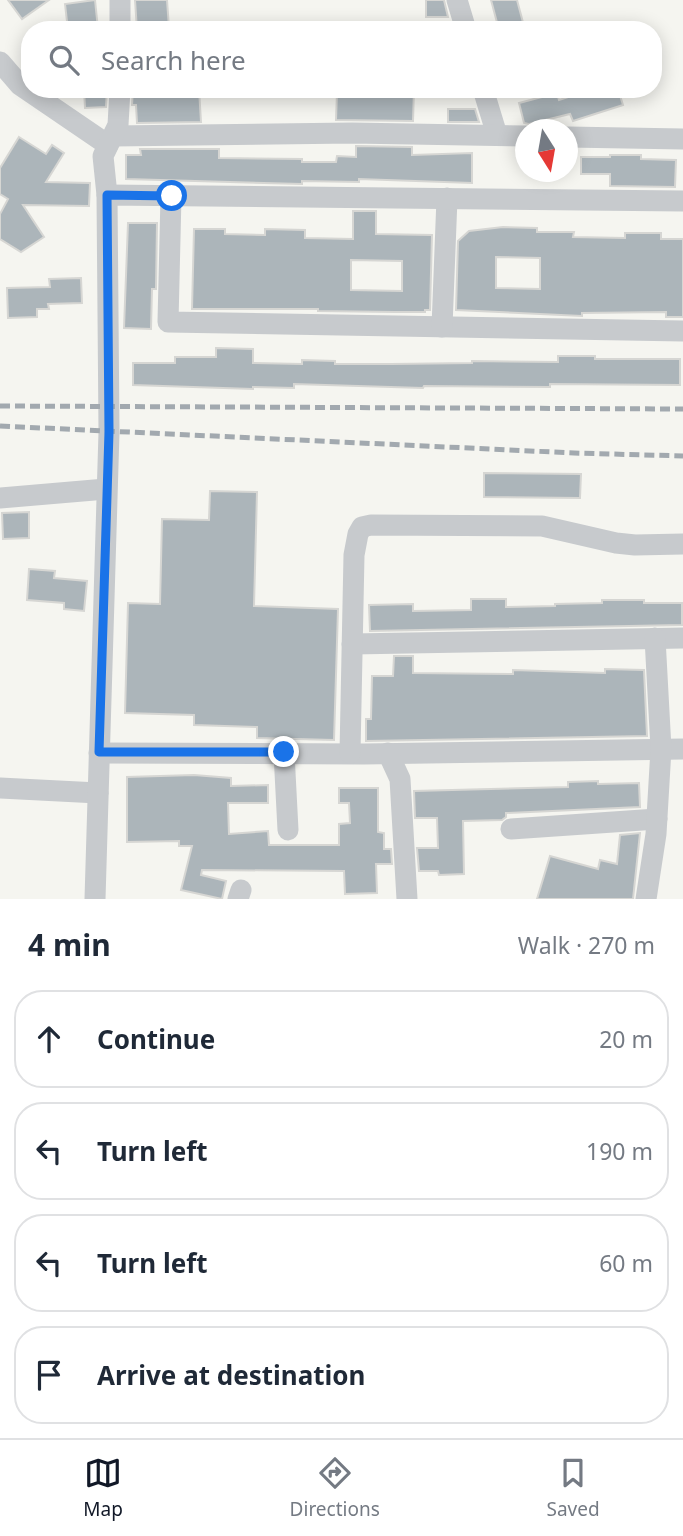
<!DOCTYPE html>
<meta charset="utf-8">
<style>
body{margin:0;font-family:"Noto Sans",sans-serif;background:#f2f2f3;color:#1f2937}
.compass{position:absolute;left:515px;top:119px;width:63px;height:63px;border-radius:50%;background:#fff;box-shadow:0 4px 18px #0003;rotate:169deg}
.stop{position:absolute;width:21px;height:21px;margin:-16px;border:5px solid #1a73e8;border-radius:50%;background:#fff}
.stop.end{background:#1a73e8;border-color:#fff;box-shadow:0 2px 7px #0008}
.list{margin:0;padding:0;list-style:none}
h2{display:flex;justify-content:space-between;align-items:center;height:91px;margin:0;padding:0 28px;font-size:30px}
h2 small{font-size:23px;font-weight:400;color:#747a83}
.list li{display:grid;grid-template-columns:46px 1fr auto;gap:21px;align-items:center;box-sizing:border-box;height:98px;margin:0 14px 14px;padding:0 14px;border:2px solid #e0e1e3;border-radius:28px}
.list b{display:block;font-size:26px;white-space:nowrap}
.list em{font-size:23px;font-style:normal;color:#747a83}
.icon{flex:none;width:38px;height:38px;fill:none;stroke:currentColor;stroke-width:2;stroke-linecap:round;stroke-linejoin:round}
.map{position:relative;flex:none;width:683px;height:899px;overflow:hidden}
.search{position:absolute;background:#fff;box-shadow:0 4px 18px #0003;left:21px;right:21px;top:21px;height:77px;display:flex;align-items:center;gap:18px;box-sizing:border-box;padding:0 24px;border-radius:28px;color:#747a83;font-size:26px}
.sheet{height:539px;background:#fff}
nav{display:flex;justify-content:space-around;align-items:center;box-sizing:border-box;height:98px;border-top:2px solid #e0e1e3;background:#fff;font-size:19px;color:#747a83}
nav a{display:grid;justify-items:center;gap:4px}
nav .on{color:#111827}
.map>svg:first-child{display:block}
.building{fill:#acb5ba;stroke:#d6d6d3;stroke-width:2;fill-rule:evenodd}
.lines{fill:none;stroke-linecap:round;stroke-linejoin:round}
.minor{stroke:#c7cacd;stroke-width:21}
.rail{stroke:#a2a9af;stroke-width:5;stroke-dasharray:10 5;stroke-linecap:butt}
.route{stroke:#1a73e8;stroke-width:9}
</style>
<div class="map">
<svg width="683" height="899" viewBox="0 0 683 899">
<rect width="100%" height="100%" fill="#f5f5f0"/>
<g class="building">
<path d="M 8,0 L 49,0 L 22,19 Z"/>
<path d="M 95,0 L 98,29 L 68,30 L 65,4 Z"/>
<path d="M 135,0 L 167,0 L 169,28 L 137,30 Z"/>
<path d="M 426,0 L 444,0 L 448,17 L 426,17 Z"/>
<path d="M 491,0 L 517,0 L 525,30 L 499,30 Z"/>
<path d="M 84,89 L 107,89 L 106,107 L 85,108 Z"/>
<path d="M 133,89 L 199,89 L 201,122 L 137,123 L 136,105 L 132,105 Z"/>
<path d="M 371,89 L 414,89 L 413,121 L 336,120 L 337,92 L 371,93 Z"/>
<path d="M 593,89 L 618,89 L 623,105 L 573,121 L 570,114 L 529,124 L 524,123 L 519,103 L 557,93 L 559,100 Z"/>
<path d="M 448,109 L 475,109 L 479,122 L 448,122 Z"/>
<path d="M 19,137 L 46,154 L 52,145 L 64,153 L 46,182 L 90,183 L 89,206 L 23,205 L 44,237 L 21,252 L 0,239 L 0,214 L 8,199 L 0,194 L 0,168 Z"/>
<path d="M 356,146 L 412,147 L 412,155 L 472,153 L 472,183 L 359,179 L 359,182 L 302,181 L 302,184 L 126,179 L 126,155 L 141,155 L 140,149 L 219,149 L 219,158 L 302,159 L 302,162 L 336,162 L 337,156 L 356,157 Z"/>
<path d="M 610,155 L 641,155 L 641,159 L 676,160 L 675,187 L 610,186 L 610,174 L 581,174 L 581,157 L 610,157 Z"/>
<path d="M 353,211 L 376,211 L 376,234 L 432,235 L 430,310 L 425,310 L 425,312 L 395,312 L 318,311 L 318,309 L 192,309 L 194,229 L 225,229 L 225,234 L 265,235 L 265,229 L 305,230 L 305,238 L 353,239 ZM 351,260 L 402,261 L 402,291 L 351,290 Z"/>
<path d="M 128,223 L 157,223 L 156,289 L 152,289 L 151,329 L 124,328 Z"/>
<path d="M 503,227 L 537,228 L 537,232 L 574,232 L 573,237 L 625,238 L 625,233 L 661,233 L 661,239 L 683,239 L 683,317 L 666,317 L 666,312 L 582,313 L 582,316 L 456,310 L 458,241 L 469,231 ZM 496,257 L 540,258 L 540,289 L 496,288 Z"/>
<path d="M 81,278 L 82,303 L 48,304 L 49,309 L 37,309 L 37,317 L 8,318 L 7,288 L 50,287 L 49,279 Z"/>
<path d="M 216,348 L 253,349 L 253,363 L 302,364 L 302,360 L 335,361 L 335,364 L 391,364 L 472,363 L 472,361 L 558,362 L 558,356 L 595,356 L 595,359 L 680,359 L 680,385 L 550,384 L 550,387 L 424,386 L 423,388 L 294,384 L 294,388 L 253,387 L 253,389 L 133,385 L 133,363 L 175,363 L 175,357 L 216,357 Z"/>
<path d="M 484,473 L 581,474 L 580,498 L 484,497 Z"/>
<path d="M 210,491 L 257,492 L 254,606 L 338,609 L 334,740 L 257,738 L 257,727 L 194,725 L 194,715 L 125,713 L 128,603 L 160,604 L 162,519 L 209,520 Z"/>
<path d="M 29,512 L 29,538 L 3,539 L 2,513 Z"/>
<path d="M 29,569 L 55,571 L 54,578 L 87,581 L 84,611 L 64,609 L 64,603 L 27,600 Z"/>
<path d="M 471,599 L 506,599 L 506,607 L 555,606 L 555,604 L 602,603 L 602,600 L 644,600 L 644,603 L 682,603 L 682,625 L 370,631 L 369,605 L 413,604 L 413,611 L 471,610 Z"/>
<path d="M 394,656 L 413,656 L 413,673 L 513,674 L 513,670 L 605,673 L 605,669 L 644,670 L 647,736 L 366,741 L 366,719 L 371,719 L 372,676 L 393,676 Z"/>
<path d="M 194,775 L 231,778 L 231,786 L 268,785 L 268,803 L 228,803 L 229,834 L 268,831 L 269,845 L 339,845 L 339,824 L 350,823 L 349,803 L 339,803 L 339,788 L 378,788 L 378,832 L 384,833 L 384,849 L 391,849 L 392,864 L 376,864 L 377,893 L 345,894 L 344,871 L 202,870 L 201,875 L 226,881 L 222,899 L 181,890 L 192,846 L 179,846 L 179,841 L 127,842 L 127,777 Z"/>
<path d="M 598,781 L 598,784 L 639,783 L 640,807 L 506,813 L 506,817 L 502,820 L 463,821 L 464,874 L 439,875 L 438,871 L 419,871 L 417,848 L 438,848 L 437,818 L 415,818 L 414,791 L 568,787 L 568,782 Z"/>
<path d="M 640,833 L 633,899 L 537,899 L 550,856 L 598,869 L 600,860 L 617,864 L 620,835 Z"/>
</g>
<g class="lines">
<g class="minor">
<path d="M 120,0 L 120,30"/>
<path d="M 457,0 L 466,30"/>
<path d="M 0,62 L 20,85 L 108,145"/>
<path d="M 483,89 L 497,135"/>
<path d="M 113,136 L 352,133 L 526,136"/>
<path d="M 568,137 L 683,139"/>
<path d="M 107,195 L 103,156 L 118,125 L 120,89"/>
<path d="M 171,196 L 168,322 L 683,331"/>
<path d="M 442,327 L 447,198"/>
<path d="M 0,498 L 106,489"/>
<path d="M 352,644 L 683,638"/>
<path d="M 99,753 L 364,754 L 683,749"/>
<path d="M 284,753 L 288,830"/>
<path d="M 350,753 L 354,555 L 358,534 L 362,527 L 371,525 L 542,526 L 616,543 L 635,545 L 683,544"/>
<path d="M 388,753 L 400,779 L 407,899"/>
<path d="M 0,788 L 98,793"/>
<path d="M 511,829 L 657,819"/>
<path d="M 95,899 L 109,432 L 107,195 L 683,201"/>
<path d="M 238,899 L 241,890"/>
<path d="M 646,899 L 656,834 L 661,749 L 655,638"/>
</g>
<g class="rail">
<path d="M 0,406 L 683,409"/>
<path d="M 0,426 L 574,453 L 683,456"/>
</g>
</g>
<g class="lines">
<path class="route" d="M 172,196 L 107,195 L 109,432 L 99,752 L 284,752"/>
</g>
</svg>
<svg class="compass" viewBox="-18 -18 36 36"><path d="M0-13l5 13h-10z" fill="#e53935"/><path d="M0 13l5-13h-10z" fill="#747a83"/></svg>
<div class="stop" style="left:172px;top:196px"></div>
<div class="stop end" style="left:284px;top:752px"></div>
<div class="search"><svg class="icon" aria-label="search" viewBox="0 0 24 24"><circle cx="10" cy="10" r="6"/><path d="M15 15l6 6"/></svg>Search here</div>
</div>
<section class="sheet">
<h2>4 min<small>Walk · 270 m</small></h2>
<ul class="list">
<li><svg class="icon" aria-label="ahead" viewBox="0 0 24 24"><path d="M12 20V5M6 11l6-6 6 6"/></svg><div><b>Continue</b></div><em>20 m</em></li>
<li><svg class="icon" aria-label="left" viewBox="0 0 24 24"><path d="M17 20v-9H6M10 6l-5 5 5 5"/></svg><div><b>Turn left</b></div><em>190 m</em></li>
<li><svg class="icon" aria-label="left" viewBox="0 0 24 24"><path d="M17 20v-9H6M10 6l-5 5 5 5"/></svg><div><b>Turn left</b></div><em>60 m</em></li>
<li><svg class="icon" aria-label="arrive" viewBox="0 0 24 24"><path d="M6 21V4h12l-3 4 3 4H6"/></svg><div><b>Arrive at destination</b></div></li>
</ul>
</section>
<nav>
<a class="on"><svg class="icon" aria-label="map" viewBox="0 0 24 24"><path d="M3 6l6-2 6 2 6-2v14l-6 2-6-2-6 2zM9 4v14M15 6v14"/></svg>Map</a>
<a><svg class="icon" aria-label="directions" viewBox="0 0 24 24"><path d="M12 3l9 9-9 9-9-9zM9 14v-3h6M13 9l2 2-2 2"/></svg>Directions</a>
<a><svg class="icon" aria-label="saved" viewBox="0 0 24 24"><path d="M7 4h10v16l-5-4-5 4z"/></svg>Saved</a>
</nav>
